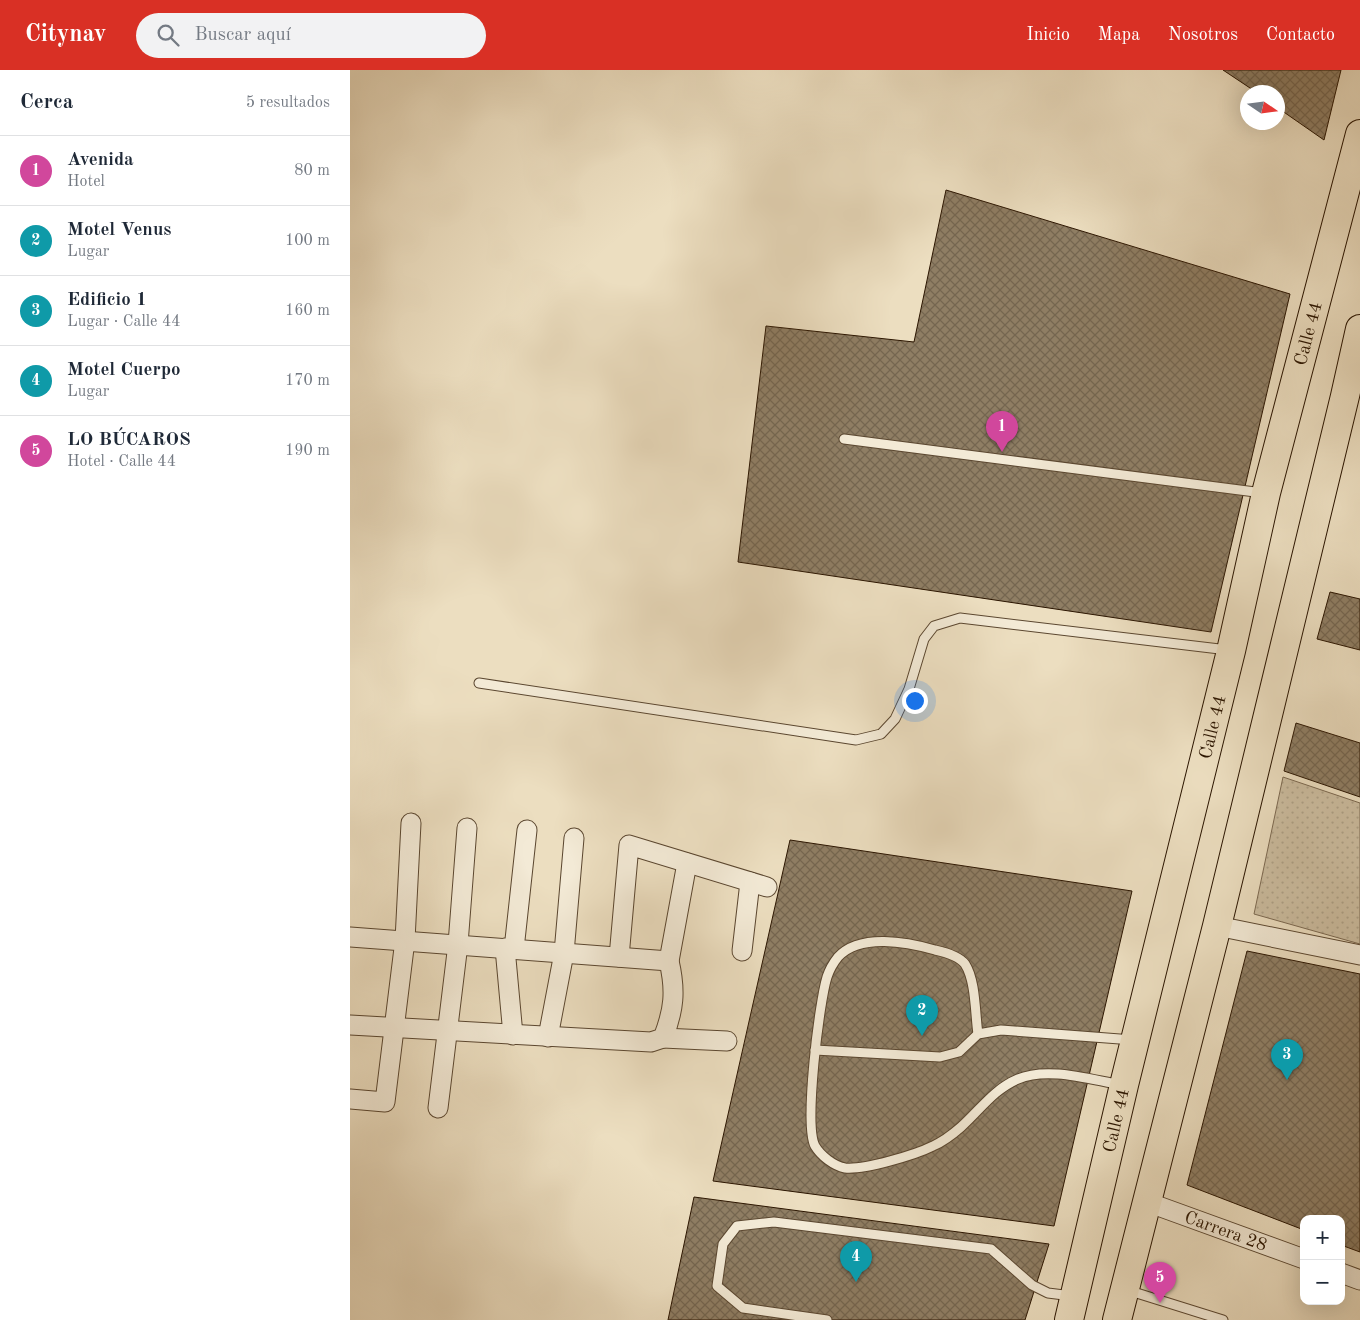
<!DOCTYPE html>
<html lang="es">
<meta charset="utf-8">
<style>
body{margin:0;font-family:"Old Standard TT",serif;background:#f2f2f3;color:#1f2937}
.controls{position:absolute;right:15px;bottom:15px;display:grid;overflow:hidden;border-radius:10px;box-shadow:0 5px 20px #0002}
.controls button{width:45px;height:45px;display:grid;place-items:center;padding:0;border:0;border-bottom:1px solid #e0e1e3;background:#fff;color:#1f2937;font:25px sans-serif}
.compass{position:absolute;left:890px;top:15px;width:45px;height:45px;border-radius:50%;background:#fff;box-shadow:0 5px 20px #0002;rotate:103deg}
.you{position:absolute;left:564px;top:630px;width:18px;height:18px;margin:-12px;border:4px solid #fff;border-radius:50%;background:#1a73e8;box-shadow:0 0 0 8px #1a73e833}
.badge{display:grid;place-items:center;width:32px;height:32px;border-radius:50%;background:#d93025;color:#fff;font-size:16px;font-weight:700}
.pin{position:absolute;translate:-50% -41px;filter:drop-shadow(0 1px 2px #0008)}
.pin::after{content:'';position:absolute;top:26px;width:18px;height:15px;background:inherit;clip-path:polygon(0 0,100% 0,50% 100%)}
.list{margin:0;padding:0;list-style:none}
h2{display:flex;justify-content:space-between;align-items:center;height:65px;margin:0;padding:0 20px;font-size:21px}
h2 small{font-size:16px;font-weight:400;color:#747a83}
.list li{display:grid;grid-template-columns:32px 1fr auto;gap:15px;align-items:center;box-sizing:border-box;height:70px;padding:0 20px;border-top:1px solid #e0e1e3}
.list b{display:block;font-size:19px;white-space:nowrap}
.list p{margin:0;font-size:16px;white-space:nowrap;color:#747a83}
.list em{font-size:16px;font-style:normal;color:#747a83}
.icon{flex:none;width:28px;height:28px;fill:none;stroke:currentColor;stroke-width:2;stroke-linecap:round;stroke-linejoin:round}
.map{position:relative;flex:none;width:1010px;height:1250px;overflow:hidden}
header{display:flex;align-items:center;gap:30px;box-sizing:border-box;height:70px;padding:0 25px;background:#d93025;color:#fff}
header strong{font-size:24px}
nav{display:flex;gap:28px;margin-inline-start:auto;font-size:18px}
.search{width:350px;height:45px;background:#f2f2f3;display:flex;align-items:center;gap:12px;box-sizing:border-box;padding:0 18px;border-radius:28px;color:#747a83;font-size:19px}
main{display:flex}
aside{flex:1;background:#fff}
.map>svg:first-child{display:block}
.grass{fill:url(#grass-dots);stroke:#7b6850}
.building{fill:url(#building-cross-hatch);stroke:#2b1500}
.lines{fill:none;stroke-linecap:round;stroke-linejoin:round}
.service-casing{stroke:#5b4730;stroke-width:11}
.minor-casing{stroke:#5b4730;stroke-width:21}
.primary-casing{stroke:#2b1500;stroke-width:30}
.service{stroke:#f3ead6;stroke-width:9}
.minor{stroke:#f3ead6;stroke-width:19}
.primary{stroke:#ecdec0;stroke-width:28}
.labels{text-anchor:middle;stroke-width:5;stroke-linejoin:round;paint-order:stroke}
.street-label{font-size:18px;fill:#2b1500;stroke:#f3ead6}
</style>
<header>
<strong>Citynav</strong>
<div class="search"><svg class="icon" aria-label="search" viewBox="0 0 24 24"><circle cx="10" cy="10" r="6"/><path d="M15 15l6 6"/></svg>Buscar aquí</div>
<nav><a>Inicio</a><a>Mapa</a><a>Nosotros</a><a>Contacto</a></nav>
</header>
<main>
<aside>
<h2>Cerca<small>5 resultados</small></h2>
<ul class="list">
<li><span class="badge" style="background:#d1479c">1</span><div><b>Avenida</b><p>Hotel</p></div><em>80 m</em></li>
<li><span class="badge" style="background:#0f9aa8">2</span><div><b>Motel Venus</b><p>Lugar</p></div><em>100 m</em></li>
<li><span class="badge" style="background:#0f9aa8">3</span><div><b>Edificio 1</b><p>Lugar · Calle 44</p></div><em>160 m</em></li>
<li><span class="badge" style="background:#0f9aa8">4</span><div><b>Motel Cuerpo</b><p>Lugar</p></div><em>170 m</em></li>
<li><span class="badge" style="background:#d1479c">5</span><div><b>LO BÚCAROS</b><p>Hotel · Calle 44</p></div><em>190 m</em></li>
</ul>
</aside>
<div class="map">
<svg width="1010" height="1250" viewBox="0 0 1010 1250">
<defs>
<pattern id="grass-dots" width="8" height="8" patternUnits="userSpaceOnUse" patternTransform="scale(1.25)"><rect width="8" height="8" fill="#cbbc9f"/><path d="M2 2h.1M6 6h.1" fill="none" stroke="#aea187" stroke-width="1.8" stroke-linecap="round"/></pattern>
<pattern id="building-cross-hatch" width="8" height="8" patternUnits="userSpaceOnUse" patternTransform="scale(1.25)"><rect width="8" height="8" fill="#8f7e64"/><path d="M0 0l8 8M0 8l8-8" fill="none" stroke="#756650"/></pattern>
</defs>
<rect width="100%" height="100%" fill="#ecdec0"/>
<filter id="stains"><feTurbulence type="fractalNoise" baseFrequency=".004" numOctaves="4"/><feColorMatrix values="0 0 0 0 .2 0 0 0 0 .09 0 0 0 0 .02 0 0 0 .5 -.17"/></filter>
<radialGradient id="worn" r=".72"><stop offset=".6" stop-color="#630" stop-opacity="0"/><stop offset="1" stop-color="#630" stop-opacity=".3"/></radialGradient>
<path class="grass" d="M 933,707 L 1010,733 L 1010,874 L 904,844 Z"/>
<g class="building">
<path d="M 873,0 L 991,0 L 974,70 L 928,38 L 928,22 L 906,22 Z"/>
<path d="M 596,120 L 940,224 L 861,562 L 388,492 L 416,256 L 564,272 Z"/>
<path d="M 980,522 L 1010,529 L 1010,580 L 967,569 Z"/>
<path d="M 946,653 L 1010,673 L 1010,727 L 934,701 Z"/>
<path d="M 440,770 L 782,821 L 704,1156 L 363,1111 Z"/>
<path d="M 897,881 L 1010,904 L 1010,1182 L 991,1175 L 991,1149 L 954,1149 L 954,1160 L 837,1115 Z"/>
<path d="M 344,1127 L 699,1174 L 675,1250 L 318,1250 Z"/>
</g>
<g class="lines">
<g class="service-casing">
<g id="service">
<path d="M 494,369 L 913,423"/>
<path d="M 129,613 L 506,670 L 531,664 L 545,649 L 559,619 L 574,569 L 584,556 L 610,548 L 878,580"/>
<path d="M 628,964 C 625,944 626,911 615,894 C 609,886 594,882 585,880 C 557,872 510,863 488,887 C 484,892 479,901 477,907 C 469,933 454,1055 465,1076 C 471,1086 484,1096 495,1098 C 514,1100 565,1085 583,1076 C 592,1072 603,1064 611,1057 C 630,1040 644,1019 668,1009 C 698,996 741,1010 772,1015"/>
<path d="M 465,980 L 590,987 L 609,982 L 628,964 L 651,960 L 783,970"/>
<path d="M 777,1220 L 873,1250"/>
<path d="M 477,1250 L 393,1238 L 367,1216 L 373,1174 L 387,1156 L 424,1152 L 641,1179 L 682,1215 L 698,1223 L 722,1226"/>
</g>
</g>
<g class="minor-casing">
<g id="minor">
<path d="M 867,856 L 1010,885"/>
<path d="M 0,867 L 319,891 C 326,921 324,940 313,968 L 301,972 L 0,955"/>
<path d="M 155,878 L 163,965"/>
<path d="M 164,879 L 177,760"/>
<path d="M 392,881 L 400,812"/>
<path d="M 269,887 L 279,775 L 417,817"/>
<path d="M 319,891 L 337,793"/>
<path d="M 198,967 L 214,883 L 224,768"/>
<path d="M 313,968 L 377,971"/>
<path d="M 0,1029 L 35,1032 L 55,870 L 61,753"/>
<path d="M 88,1038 L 108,874 L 117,758"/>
<path id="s1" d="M 797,1132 L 954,1189"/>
<path d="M 991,1203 L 1010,1210"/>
</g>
</g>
<g class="primary-casing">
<g id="primary">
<path id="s2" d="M 719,1250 L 774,1015 L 881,581 L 916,423 L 1010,64"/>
<path d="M 767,1250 L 867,856 L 995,326 L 1010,259"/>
</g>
</g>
<use href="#service" class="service"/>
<use href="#minor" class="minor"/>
<use href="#primary" class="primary"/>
</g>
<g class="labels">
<g class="street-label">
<text dy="6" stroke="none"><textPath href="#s2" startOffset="1015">Calle 44</textPath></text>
<text dy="6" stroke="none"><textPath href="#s2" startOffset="610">Calle 44</textPath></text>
<text dy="6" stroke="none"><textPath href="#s2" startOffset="205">Calle 44</textPath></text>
<text dy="6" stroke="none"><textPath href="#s1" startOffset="84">Carrera 28</textPath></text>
</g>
</g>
<rect width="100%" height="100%" filter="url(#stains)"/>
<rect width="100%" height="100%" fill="url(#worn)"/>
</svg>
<div class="controls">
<button>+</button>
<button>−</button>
</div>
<svg class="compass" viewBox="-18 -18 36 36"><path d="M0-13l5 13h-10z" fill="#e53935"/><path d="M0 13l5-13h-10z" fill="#747a83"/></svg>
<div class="you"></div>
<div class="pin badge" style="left:652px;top:382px;background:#d1479c">1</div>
<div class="pin badge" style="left:572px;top:966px;background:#0f9aa8">2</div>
<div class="pin badge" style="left:937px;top:1010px;background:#0f9aa8">3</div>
<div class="pin badge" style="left:506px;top:1212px;background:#0f9aa8">4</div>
<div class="pin badge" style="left:810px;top:1233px;background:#d1479c">5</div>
</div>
</main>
